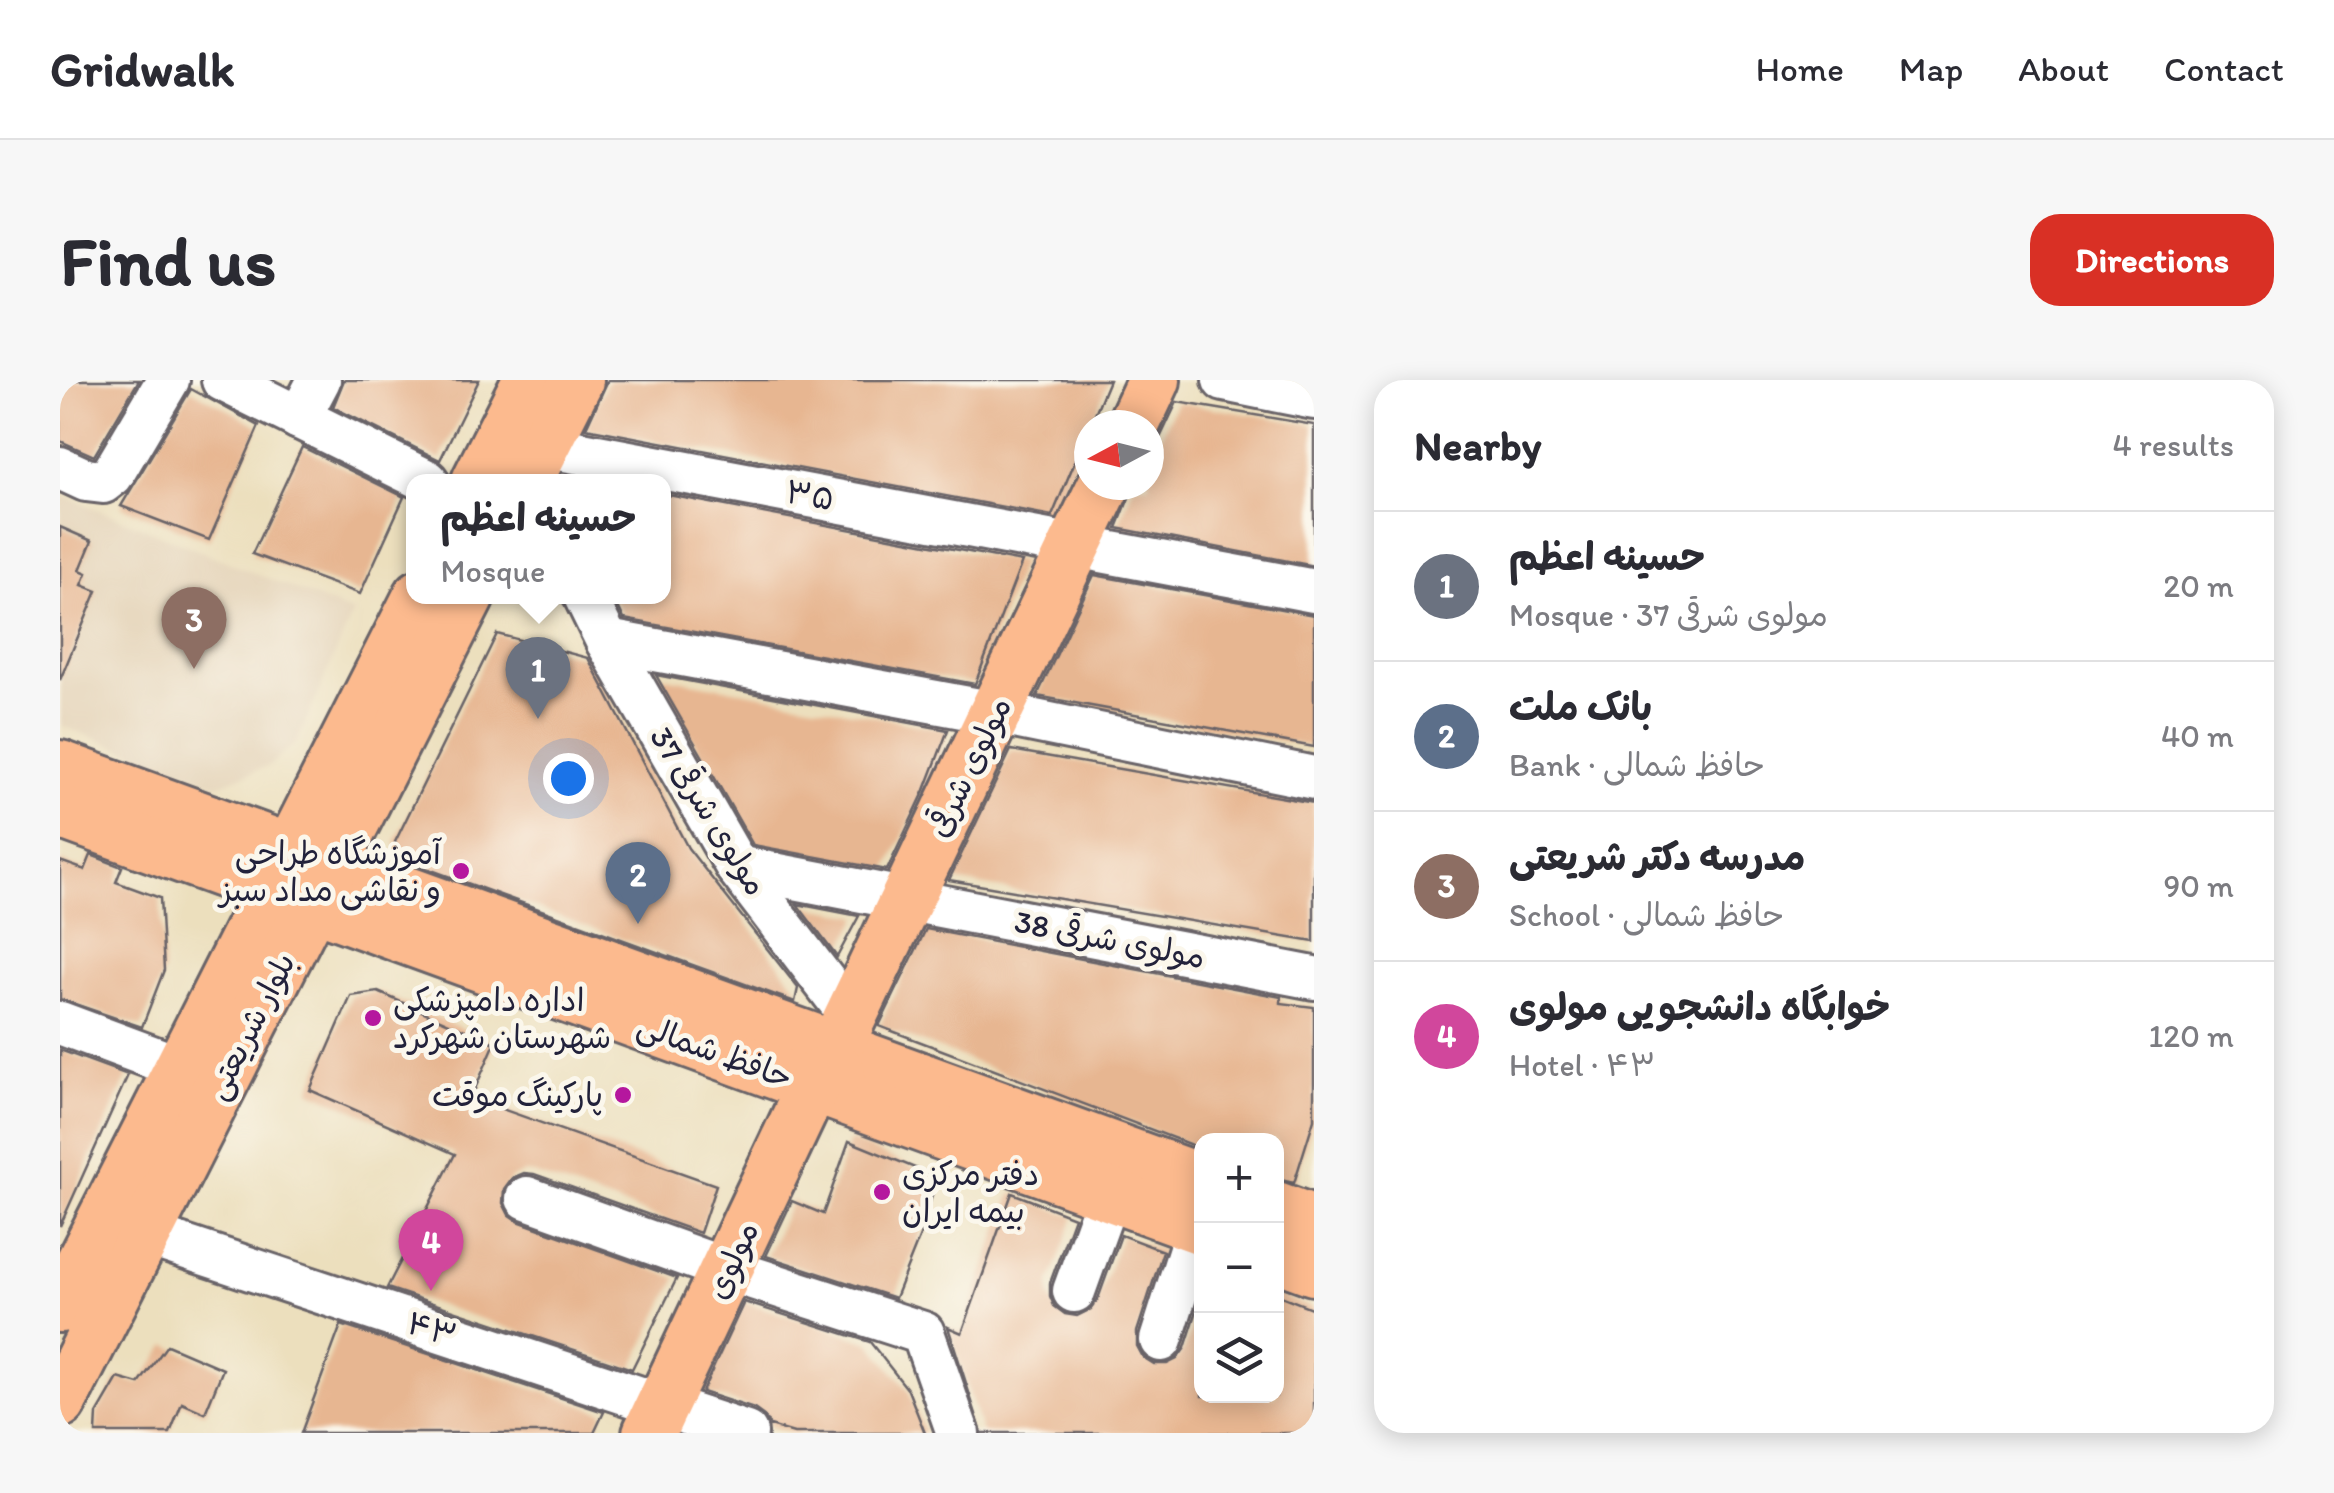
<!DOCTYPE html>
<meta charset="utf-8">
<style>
body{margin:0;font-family:Itim,"Playpen Sans Arabic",sans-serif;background:#f7f7f7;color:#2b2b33}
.controls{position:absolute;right:30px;bottom:30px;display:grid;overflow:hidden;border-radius:20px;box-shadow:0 5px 25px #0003}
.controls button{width:90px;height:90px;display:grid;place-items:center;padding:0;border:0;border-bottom:2px solid #e1e1e2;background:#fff;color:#2b2b33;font:50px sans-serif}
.compass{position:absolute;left:1014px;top:30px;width:90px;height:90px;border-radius:50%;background:#fff;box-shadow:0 5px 25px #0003;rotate:263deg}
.you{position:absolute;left:508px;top:398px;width:35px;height:35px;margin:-25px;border:8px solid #fff;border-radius:50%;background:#1a73e8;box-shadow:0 0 0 15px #1a73e833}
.badge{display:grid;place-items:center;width:65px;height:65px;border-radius:50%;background:#d93025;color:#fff;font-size:32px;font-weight:700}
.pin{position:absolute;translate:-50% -82px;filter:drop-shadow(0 2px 5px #0008)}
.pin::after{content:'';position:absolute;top:52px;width:35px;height:30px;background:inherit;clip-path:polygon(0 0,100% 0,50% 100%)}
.popup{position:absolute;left:346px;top:94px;width:265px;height:130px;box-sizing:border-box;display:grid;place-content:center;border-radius:20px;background:#fff;filter:drop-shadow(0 2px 8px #0005);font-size:32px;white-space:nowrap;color:#7c7c81}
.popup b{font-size:38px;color:#2b2b33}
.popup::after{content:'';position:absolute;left:50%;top:100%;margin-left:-20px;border:20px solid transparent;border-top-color:#fff}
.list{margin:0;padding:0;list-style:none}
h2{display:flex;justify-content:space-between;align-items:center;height:130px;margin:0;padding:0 40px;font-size:42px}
h2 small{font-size:32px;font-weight:400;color:#7c7c81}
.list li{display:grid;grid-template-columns:65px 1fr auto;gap:30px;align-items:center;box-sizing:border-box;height:150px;padding:0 40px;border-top:2px solid #e1e1e2}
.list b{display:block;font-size:38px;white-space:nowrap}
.list p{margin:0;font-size:32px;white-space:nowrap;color:#7c7c81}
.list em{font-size:32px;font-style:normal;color:#7c7c81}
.icon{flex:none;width:55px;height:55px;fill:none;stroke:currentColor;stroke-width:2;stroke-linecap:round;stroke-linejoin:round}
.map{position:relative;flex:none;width:1254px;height:1053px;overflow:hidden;border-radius:30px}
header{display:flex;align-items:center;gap:60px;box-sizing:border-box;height:140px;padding:0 50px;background:#fff;border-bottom:2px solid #e1e1e2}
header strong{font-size:48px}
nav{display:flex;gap:55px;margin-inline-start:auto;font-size:35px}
.intro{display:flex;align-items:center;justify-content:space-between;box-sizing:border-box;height:240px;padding:0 60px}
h1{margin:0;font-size:70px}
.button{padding:25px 45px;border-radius:30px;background:#d93025;color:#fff;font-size:35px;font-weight:700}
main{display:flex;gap:60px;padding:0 60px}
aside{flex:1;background:#fff;border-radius:30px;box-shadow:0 5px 25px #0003}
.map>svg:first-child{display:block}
.built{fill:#e3d1b5}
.building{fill:#e7b691}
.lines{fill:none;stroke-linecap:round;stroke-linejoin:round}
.minor-casing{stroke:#696468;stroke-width:48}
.major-casing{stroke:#696468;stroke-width:58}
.minor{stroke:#fff;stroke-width:42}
.major{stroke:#fcba8e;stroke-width:52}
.poi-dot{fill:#b5179e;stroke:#fbf7ec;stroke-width:4}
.labels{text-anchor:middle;stroke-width:10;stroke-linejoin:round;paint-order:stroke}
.street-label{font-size:32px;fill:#22223b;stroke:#fbf7ec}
.poi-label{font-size:32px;fill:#22223b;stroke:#fbf7ec;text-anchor:end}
</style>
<header>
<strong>Gridwalk</strong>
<nav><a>Home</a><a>Map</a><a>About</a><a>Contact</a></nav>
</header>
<div class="intro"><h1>Find us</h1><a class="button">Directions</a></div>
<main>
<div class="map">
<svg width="1254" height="1053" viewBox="0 0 1254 1053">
<rect width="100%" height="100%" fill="#fbf7ec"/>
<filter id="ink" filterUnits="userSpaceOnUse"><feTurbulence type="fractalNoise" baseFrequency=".01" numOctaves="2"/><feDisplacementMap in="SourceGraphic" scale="20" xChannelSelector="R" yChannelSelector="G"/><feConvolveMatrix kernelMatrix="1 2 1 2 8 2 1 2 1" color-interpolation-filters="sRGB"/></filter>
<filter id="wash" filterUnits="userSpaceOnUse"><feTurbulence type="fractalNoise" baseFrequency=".0048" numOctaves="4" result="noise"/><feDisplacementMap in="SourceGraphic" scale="40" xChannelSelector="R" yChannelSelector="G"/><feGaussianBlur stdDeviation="2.25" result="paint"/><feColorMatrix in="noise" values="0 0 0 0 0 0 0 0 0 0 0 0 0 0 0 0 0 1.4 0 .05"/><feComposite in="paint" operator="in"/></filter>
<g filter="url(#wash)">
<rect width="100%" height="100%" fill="#ecdfbd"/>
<path class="built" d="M 0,114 L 293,233 L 237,362 L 208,386 L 158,405 L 0,345 Z"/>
<g id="blocks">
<g class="building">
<path d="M 0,0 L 79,0 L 34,76 L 0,61 Z"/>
<path d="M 284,0 L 419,0 L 380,80 L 273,27 Z"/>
<path d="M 548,0 L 1049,0 L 992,136 L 526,48 Z"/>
<path d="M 131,9 L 199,46 L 149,160 L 61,126 Z"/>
<path d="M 1117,22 L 1254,45 L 1254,186 L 1057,148 L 1074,105 L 1089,105 L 1089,70 L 1100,58 Z"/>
<path d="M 242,67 L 344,117 L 300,214 L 192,174 Z"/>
<path d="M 603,114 L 962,182 L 915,304 L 564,239 L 553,216 L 603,216 Z"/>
<path d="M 0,147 L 32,161 L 20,190 L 27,193 L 22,205 L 37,211 L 0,300 Z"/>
<path d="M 1034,195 L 1254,235 L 1254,367 L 977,316 Z"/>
<path d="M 437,254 L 528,278 L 628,468 L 738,608 L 735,622 L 341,479 L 335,462 Z"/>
<path d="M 596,295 L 888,350 L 865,410 L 827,490 L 693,465 Z"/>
<path d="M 951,370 L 1254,423 L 1254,562 L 889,500 Z"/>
<path d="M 31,475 L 62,487 L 56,502 L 100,518 L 104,590 L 82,647 L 0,619 L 0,481 L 25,490 Z"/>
<path d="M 737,524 L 799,536 L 777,577 Z"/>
<path d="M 866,549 L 1221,617 L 1221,623 L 1254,627 L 1254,739 L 1234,803 L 1216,799 L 1216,760 L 1142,760 L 1142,769 L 819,646 Z"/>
<path d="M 318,612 L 435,663 L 411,718 L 656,805 L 640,853 L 474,794 L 464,793 L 452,798 L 444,809 L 443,823 L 449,835 L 458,841 L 617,898 L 572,989 L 327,908 L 395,774 L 250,710 L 291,616 Z"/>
<path d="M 0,670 L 68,695 L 0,846 Z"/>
<path d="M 789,761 L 877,797 L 863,848 L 835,918 L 706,876 L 732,821 L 763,834 Z"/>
<path d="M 952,813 L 1014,837 L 990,903 L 990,916 L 994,926 L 1005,934 L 1017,936 L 1031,929 L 1038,919 L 1061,855 L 1103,871 L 1077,952 L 1077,966 L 1083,977 L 1094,984 L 1107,984 L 1117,979 L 1125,968 L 1142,915 L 1142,1016 L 1216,1016 L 1216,914 L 1254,929 L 1254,1053 L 922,1053 L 888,947 L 902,953 Z"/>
<path d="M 684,922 L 810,962 L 848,1010 L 865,1053 L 734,1053 L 710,1046 L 704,1036 L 694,1029 L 642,1012 Z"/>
<path d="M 281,945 L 544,1032 L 534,1053 L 241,1053 Z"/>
<path d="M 107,965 L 163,989 L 145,1033 L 122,1023 L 110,1053 L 36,1053 L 37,1034 L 58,998 L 79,1004 Z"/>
</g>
</g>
</g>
<g filter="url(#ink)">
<use href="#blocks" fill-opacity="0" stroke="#696468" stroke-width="2.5"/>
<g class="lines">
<g class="minor-casing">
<g id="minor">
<path d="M 163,0 L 367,101"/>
<path d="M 1164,0 L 1254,18"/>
<path d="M 239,38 L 259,0"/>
<path d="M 484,66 L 1254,211"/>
<path d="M 0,88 L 26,100 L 43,102 L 52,95 L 108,0"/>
<path d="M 525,216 L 547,261 L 677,487 L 790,635"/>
<path d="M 547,261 L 935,333 L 1254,398"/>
<path d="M 677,487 L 1254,598"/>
<path d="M 0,643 L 121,688"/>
<path d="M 467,818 L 668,890 L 863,953 L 898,1053"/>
<path d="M 85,854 L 686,1053"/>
<path d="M 1014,911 L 1049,814"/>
<path d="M 1101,960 L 1137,847"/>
</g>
</g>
<g class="major-casing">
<g id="major">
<path d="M 1073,45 L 1094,0"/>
<path d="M 418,101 L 469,0"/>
<path d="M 466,101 L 517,0"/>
<path d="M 0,387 L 1142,801"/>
<path d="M 0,432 L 1142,848"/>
<path d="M 775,669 L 1044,105"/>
<path d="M 1216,828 L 1254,842"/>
<path d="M 1216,875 L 1254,889"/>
<path d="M 0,926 L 360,216"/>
<path d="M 0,1022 L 408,216"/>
<path d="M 589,1053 L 757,697 L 769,690 L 779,691"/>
</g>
</g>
<use href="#minor" class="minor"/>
<use href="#major" class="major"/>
</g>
</g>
<g class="poi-dot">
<circle cx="401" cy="491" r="10"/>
<circle cx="313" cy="638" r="10"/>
<circle cx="563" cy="715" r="10"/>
<circle cx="822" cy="812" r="10"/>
</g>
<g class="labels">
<g class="street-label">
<text transform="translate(750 115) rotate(10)" y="11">۳۵</text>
<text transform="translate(909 387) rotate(-64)" y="11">مولوی شرقی</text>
<text transform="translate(649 431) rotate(58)" y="11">مولوی شرقی 37</text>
<text transform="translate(1050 559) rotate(11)" y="11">مولوی شرقی 38</text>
<text transform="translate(190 646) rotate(-63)" y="11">بلوار شریعتی</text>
<text transform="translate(655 671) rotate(20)" y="11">حافظ شمالی</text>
<text transform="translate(672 880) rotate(-65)" y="11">مولوی</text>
<text transform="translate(372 949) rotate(18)" y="11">۴۳</text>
</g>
<g class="poi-label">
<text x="381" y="484">آموزشگاه طراحی<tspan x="381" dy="37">و نقاشی مداد سبز</tspan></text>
<text x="333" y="631" text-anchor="start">اداره دامپزشکی<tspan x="333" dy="37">شهرستان شهرکرد</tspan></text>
<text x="543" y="726">پارکینگ موقت</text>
<text x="842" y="805" text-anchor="start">دفتر مرکزی<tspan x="842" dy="37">بیمه ایران</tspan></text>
</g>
</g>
</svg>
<div class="controls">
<button>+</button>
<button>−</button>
<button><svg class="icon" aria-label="layers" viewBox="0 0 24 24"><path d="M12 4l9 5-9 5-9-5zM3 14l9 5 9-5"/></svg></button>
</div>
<svg class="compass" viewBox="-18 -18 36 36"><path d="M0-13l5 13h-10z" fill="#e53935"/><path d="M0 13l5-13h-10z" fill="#7c7c81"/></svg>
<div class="you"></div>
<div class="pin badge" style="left:478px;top:339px;background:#6b7280">1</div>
<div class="popup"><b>حسینه اعظم</b>Mosque</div>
<div class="pin badge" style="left:578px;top:544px;background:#5c6f8a">2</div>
<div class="pin badge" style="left:134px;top:289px;background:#8d6e63">3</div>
<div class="pin badge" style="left:371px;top:911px;background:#d1479c">4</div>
</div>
<aside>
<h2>Nearby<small>4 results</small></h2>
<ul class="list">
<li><span class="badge" style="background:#6b7280">1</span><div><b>حسینه اعظم</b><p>Mosque · مولوی شرقی 37</p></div><em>20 m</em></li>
<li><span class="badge" style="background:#5c6f8a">2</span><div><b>بانک ملت</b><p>Bank · حافظ شمالی</p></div><em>40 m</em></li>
<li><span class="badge" style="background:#8d6e63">3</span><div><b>مدرسه دکتر شریعتی</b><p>School · حافظ شمالی</p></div><em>90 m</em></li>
<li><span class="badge" style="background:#d1479c">4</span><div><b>خوابگاه دانشجویی مولوی</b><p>Hotel · ۴۳</p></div><em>120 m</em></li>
</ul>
</aside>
</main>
